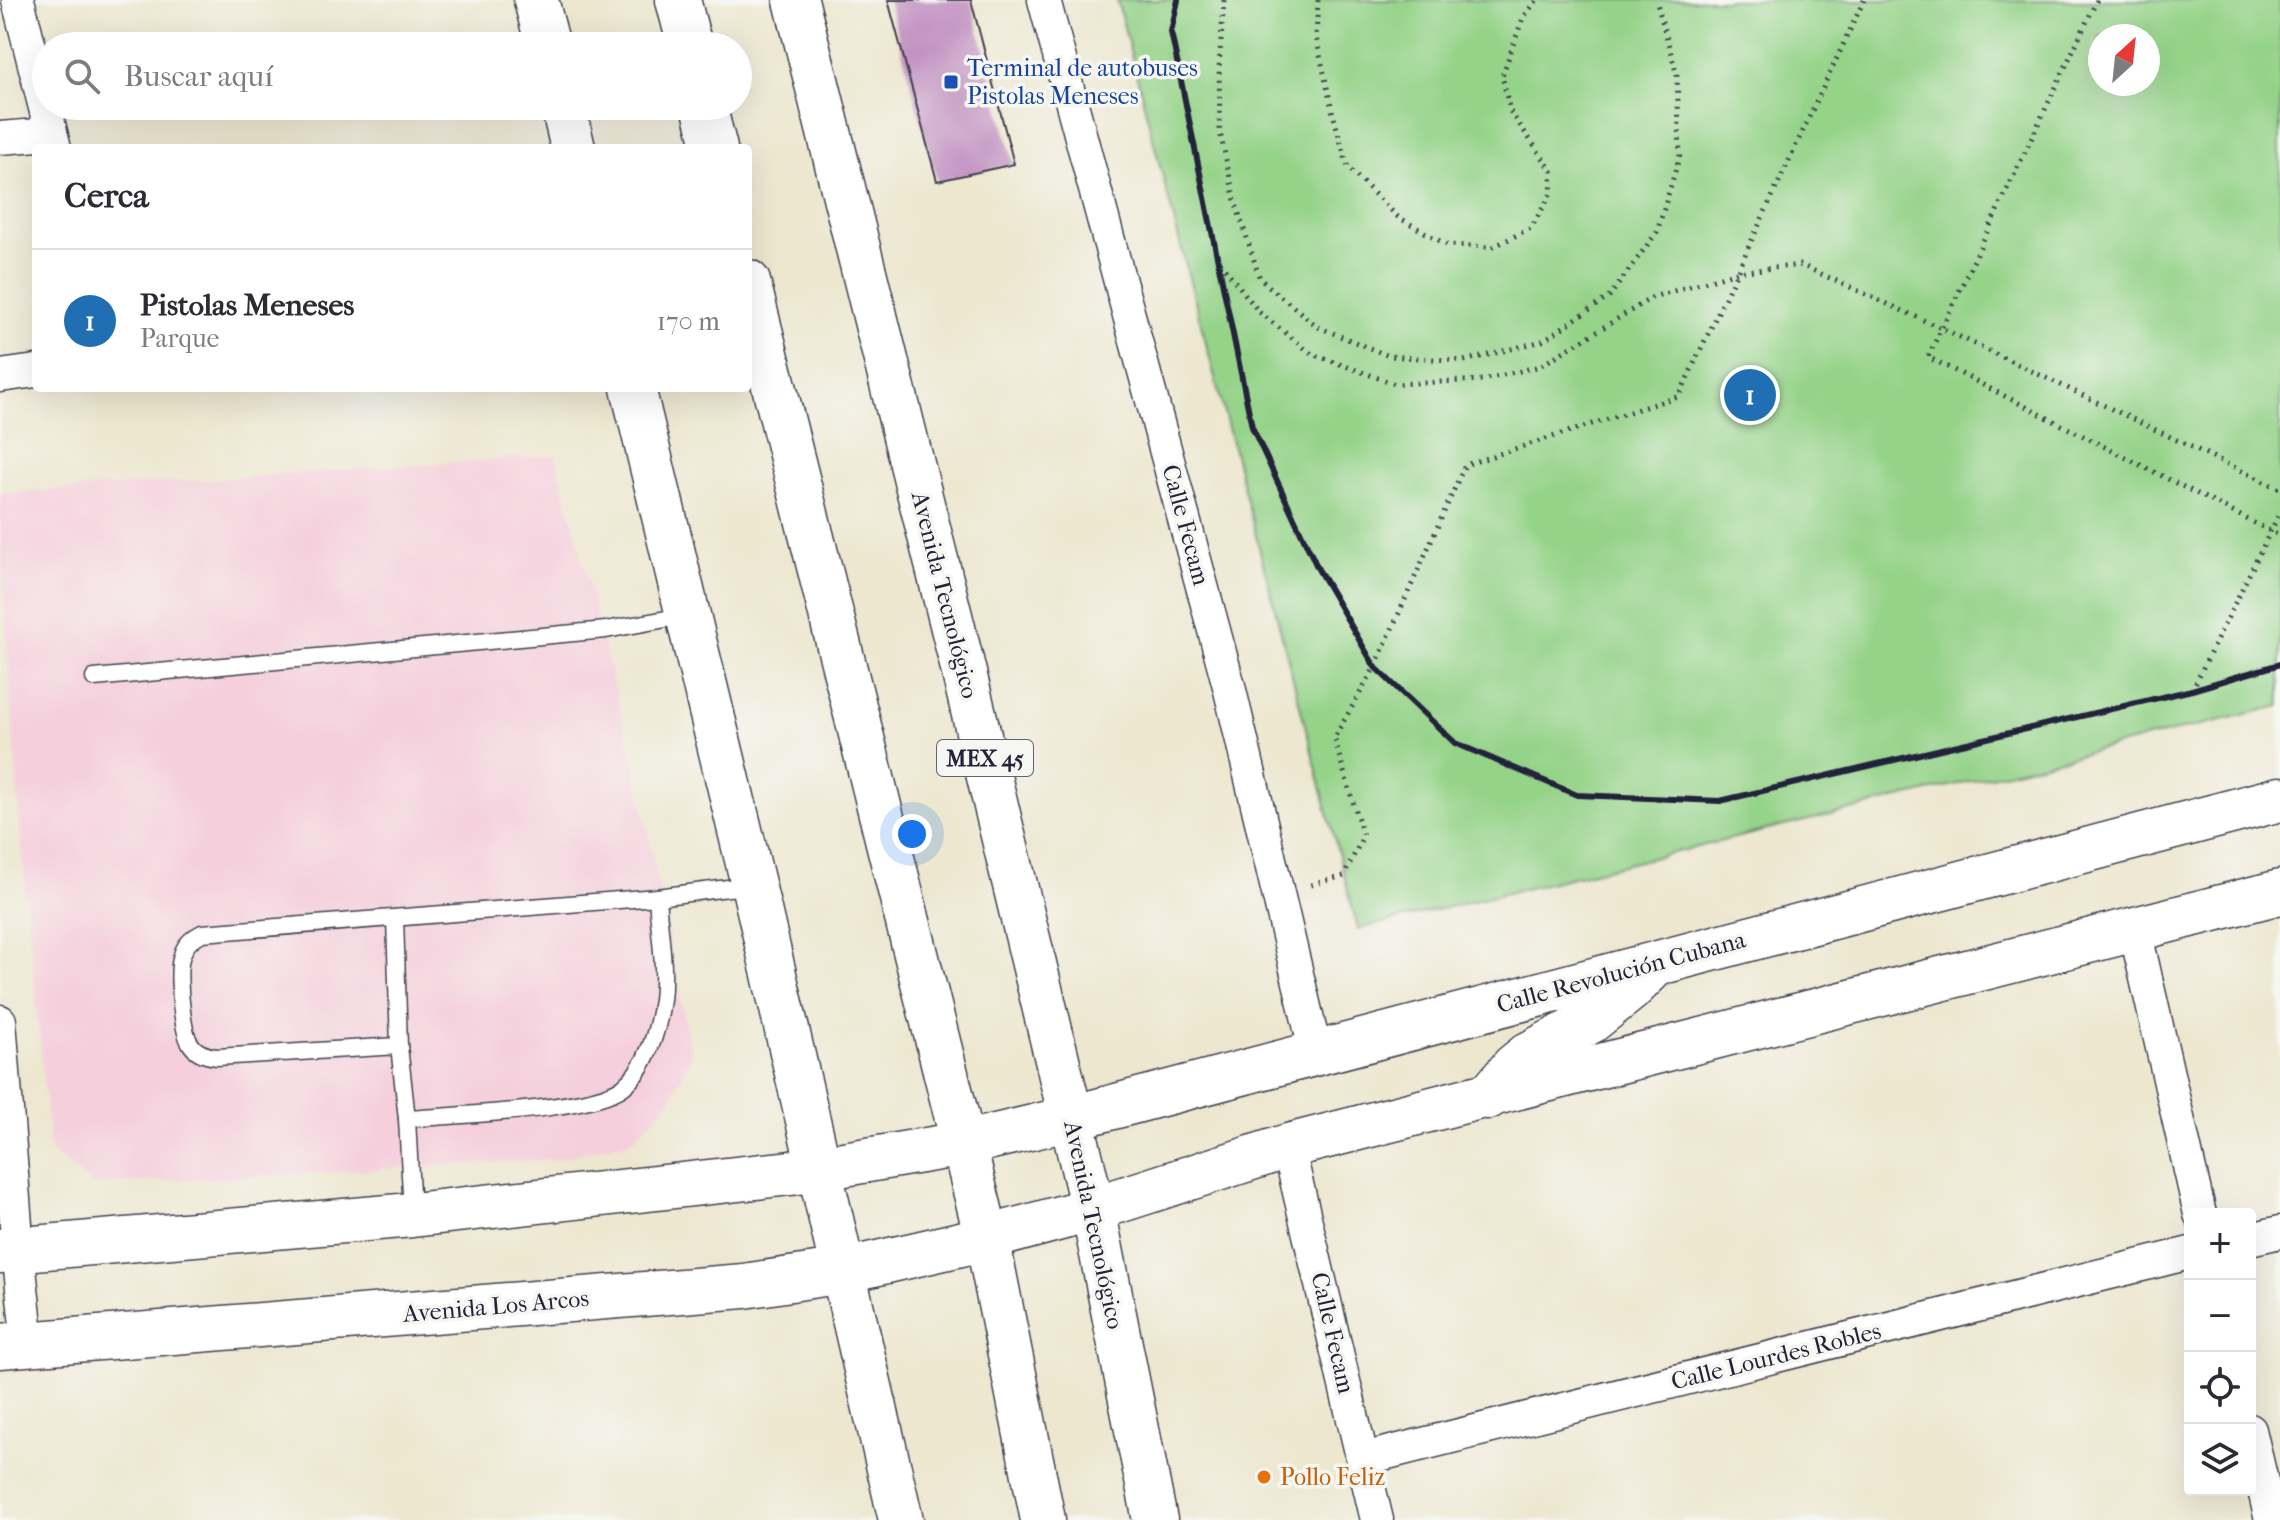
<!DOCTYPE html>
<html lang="es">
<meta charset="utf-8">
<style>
body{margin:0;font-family:"IM FELL French Canon",serif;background:#f7f7f7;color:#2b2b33}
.controls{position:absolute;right:24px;bottom:24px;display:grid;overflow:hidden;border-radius:8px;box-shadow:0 8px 32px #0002}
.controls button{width:72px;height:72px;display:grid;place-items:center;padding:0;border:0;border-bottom:2px solid #e1e1e2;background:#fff;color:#2b2b33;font:40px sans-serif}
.compass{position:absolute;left:2088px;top:24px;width:72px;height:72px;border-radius:50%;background:#fff;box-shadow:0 8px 32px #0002;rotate:27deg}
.you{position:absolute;left:912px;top:834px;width:28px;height:28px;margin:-20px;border:6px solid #fff;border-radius:50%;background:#1a73e8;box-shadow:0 0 0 12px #1a73e833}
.badge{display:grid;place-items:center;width:52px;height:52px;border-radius:50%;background:#1f6fb2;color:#fff;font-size:26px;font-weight:700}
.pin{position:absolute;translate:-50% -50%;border:4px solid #fff;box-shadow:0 2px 8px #0006}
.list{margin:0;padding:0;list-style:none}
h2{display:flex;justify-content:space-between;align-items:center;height:104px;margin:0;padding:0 32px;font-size:34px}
h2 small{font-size:26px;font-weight:400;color:#7c7c81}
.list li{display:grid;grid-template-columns:52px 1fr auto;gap:24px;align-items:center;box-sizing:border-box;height:144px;padding:0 32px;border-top:2px solid #e1e1e2}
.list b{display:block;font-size:30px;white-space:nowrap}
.list p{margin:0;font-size:26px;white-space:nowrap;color:#7c7c81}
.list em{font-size:26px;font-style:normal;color:#7c7c81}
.icon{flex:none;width:44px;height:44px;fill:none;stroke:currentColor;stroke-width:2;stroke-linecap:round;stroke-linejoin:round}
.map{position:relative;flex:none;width:2280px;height:1520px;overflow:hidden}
.search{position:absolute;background:#fff;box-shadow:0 8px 32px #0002;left:32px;top:32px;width:720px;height:88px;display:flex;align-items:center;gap:20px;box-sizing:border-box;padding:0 28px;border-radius:44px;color:#7c7c81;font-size:30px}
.panel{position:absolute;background:#fff;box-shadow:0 8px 32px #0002;left:32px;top:144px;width:720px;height:248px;border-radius:8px}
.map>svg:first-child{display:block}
.built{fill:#f5cfdc}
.green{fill:#95d389;stroke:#5c7a62;stroke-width:2;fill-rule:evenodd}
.building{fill:#c293c2}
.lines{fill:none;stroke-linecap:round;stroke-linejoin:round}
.lane-casing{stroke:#404051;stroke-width:19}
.street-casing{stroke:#404051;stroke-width:35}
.secondary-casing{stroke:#404051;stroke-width:47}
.primary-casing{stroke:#404051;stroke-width:47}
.path{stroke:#404051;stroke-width:5;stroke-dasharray:2 6;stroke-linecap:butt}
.lane{stroke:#fff;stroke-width:16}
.street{stroke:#fff;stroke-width:32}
.secondary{stroke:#fff;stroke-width:44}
.primary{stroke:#fff;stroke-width:44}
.rail{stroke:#22223b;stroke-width:6}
.transit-dot{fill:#1a4fb4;stroke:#f6f6f2;stroke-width:3}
.food-dot{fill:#e8710a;stroke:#f6f6f2;stroke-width:3}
.labels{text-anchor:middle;stroke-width:7;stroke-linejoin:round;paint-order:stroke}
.shield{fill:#f6f6f2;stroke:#626272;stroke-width:2}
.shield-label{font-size:22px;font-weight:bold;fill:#22223b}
.transit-label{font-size:24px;fill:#164399;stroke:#f6f6f2;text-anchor:start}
.street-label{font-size:24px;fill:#22223b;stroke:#f6f6f2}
.food-label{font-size:24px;fill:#c56008;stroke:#f6f6f2;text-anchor:start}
</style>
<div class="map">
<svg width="2280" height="1520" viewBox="0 0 2280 1520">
<rect width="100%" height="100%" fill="#f6f6f2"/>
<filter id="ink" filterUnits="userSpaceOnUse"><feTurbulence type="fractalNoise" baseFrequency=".0125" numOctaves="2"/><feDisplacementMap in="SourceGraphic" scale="16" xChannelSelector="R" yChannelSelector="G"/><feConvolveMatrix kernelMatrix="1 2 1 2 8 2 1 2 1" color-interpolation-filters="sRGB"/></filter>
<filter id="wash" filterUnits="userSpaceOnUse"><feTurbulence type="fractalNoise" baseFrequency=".006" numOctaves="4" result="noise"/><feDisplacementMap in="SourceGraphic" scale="32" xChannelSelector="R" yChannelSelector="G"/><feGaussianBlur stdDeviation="1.8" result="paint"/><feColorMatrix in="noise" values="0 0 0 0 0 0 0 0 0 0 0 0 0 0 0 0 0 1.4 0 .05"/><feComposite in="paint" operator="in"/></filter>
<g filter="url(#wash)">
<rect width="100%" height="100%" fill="#ede7cf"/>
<path class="built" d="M 556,455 L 636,771 L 692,1056 L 667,1106 L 631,1141 L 558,1159 L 93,1185 L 50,1151 L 19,818 L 0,532 L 0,494 Z"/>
<path class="green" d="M 1117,0 L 2280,0 L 2280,706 L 1358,929 ZM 2100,36 L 2148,36 L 2148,84 L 2100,84 Z"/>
<g id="blocks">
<path class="building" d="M 888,0 L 971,0 L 1014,164 L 937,181 Z"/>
</g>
</g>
<g filter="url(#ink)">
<use href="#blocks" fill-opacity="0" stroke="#404051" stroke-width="2"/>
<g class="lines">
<g class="lane-casing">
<g id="lane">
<path d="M 94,678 L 606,630 L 688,615"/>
<path d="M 395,918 L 399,1046"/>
<path d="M 407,1119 C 451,1115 592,1111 623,1087 C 647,1068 658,1030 662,1000 C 666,967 659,930 657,897"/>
<path d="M 412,1212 L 407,1119 L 399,1046 L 217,1057 C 206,1056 196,1053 190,1043 C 182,1030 176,970 182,955 C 185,944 192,938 202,933 L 657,897 L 752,885"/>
</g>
</g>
<g class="street-casing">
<g id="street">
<path d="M 18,0 L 55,148"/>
<path d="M 1044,0 L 1229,686 L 1316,1054"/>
<path d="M 0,138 L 51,134"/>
<path d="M 0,376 L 36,371"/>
<path d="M 2135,930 L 2200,1214"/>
<path d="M 0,1021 L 18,1250 L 28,1344"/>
<path d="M 1288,1146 L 1377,1520"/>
<path d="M 2250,1239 L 2280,1232"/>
<path d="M 2250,1430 L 2271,1520"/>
<path d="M 1363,1459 L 2190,1253"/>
</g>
</g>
<g class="secondary-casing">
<g id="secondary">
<path d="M 536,0 L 548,46"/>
<path d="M 563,106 L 573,148"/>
<path d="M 633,388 L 753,884 L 901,1520"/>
<path d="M 1488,1097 L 1514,1066 L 1529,1054 L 1591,1021 L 1631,989 L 1654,966"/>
<path d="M 0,1251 L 412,1215 L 791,1173 L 962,1144 L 1071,1118 L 2280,799"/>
<path d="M 0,1346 L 744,1286 L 843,1271 L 987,1238 L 1093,1209 L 1288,1146 L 2280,892"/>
</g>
</g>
<g class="primary-casing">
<g id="primary">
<path d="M 678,0 L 690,46"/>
<path d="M 796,0 L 959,652 L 1093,1209 L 1155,1520"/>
<path d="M 704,106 L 715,148"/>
<path d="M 748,282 L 987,1238 L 1043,1520"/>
</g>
</g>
<g class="path">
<path d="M 1224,0 L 1219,67 L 1220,132 L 1235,201 L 1260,279 L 1318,327 L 1389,356 L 1464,361 L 1542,341 L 1609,297 L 1657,232 L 1680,155 L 1677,75 L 1656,0"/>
<path d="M 1318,0 L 1316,37 L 1333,114 L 1348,168 L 1398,217 L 1447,245 L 1493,247 L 1531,228 L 1551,194 L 1552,171 L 1510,111 L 1502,76 L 1523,18 L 1537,0"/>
<path d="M 2097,0 L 1928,357 L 2280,536"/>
<path d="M 1220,262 L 1259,312 L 1312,354 L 1395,384 L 1483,380 L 1540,366 L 1653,297 L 1737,272 L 1801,265 L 1941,328 L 2280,489"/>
<path d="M 2192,690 L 2280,512"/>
<path d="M 1311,885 L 1344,876 L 1363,836 L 1334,738 L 1375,667 L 1465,465 L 1679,396 L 1864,0"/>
</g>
<use href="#lane" class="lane"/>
<use href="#street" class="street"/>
<use href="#secondary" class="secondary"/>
<use href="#primary" class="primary"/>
<path class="rail" d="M 1178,0 L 1171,32 L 1252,427 L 1318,569 L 1375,667 L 1455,743 L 1577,795 L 1720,801 L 2192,690 L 2280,664"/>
</g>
</g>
<rect class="transit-dot" x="943" y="74" width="16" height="16" rx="4"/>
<circle class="food-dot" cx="1264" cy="1477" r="8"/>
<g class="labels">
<rect class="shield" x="937" y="740" width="96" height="36" rx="6"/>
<g class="shield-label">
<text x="985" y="766">MEX 45</text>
</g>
<g class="transit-label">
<text x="967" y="76">Terminal de autobuses<tspan x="967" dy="28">Pistolas Meneses</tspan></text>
</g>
<g class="street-label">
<text transform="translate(1186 525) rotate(75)" y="8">Calle Fecam</text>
<text transform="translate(945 595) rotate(76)" y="8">Avenida Tecnológico</text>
<text transform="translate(1621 972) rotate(-15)" y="8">Calle Revolución Cubana</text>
<text transform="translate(1094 1225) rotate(78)" y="8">Avenida Tecnológico</text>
<text transform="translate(496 1306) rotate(-5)" y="8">Avenida Los Arcos</text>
<text transform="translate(1333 1333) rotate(77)" y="8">Calle Fecam</text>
<text transform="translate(1776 1356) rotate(-14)" y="8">Calle Lourdes Robles</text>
</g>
<g class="food-label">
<text x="1280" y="1485">Pollo Feliz</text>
</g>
</g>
</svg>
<div class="controls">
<button>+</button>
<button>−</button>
<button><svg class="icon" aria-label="locate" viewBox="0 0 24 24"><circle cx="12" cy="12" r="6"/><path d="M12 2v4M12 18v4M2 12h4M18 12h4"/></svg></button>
<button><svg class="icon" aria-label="layers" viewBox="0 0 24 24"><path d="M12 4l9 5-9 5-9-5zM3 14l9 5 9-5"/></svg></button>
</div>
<svg class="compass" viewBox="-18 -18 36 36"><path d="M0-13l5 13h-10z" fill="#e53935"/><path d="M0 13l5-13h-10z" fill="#7c7c81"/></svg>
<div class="you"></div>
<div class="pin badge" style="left:1750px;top:395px">1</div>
<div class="search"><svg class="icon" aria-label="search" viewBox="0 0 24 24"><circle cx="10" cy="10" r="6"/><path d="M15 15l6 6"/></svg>Buscar aquí</div>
<section class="panel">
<h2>Cerca<small></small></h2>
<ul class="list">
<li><span class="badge">1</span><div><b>Pistolas Meneses</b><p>Parque</p></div><em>170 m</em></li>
</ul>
</section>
</div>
